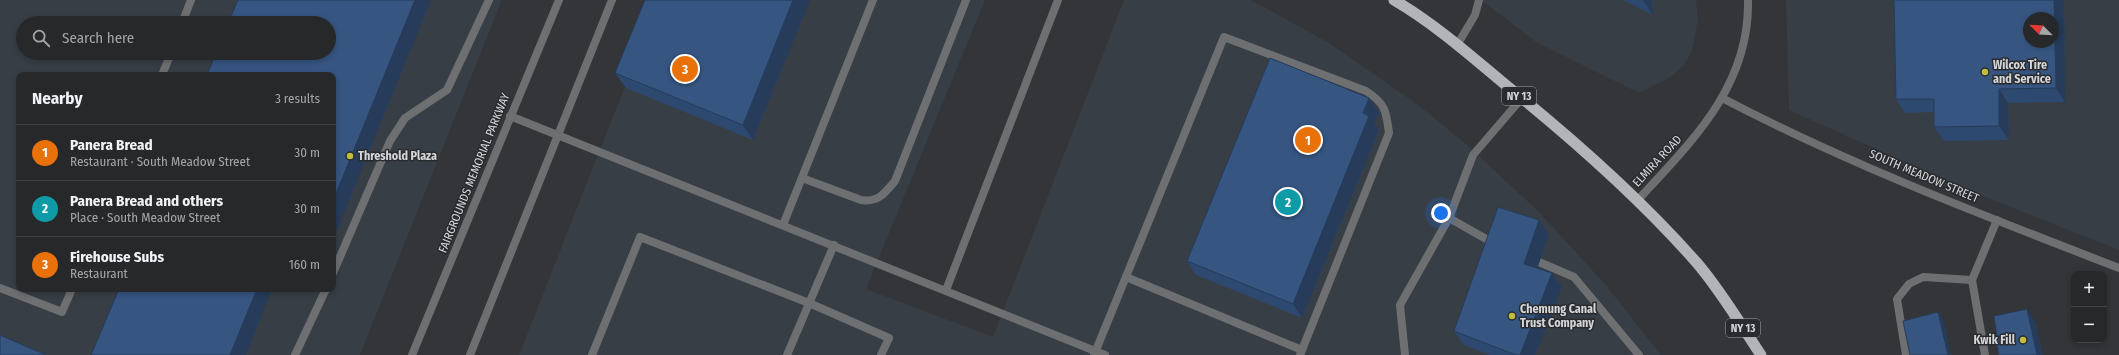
<!DOCTYPE html>
<meta charset="utf-8">
<style>
body{margin:0;font-family:"Fira Sans Condensed",sans-serif;background:#2e3032;color:#f1f3f6}
.controls{position:absolute;right:12px;bottom:12px;display:grid;overflow:hidden;border-radius:8px;box-shadow:0 2px 6px #0003}
.controls button{width:36px;height:36px;display:grid;place-items:center;padding:0;border:0;border-bottom:1px solid #424447;background:#26282a;color:#f1f3f6;font:20px sans-serif}
.compass{position:absolute;left:2023px;top:12px;width:36px;height:36px;border-radius:50%;background:#26282a;box-shadow:0 2px 6px #0003;rotate:294deg}
.you{position:absolute;left:1441px;top:213px;width:14px;height:14px;margin:-10px;border:3px solid #fff;border-radius:50%;background:#1a73e8;box-shadow:0 0 0 6px #1a73e833}
.badge{display:grid;place-items:center;width:26px;height:26px;border-radius:50%;background:#db2777;color:#fff;font-size:13px;font-weight:700}
.pin{position:absolute;translate:-50% -50%;border:2px solid #fff;box-shadow:0 1px 4px #0006}
.list{margin:0;padding:0;list-style:none}
h2{display:flex;justify-content:space-between;align-items:center;height:52px;margin:0;padding:0 16px;font-size:17px}
h2 small{font-size:13px;font-weight:400;color:#a4a6a8}
.list li{display:grid;grid-template-columns:26px 1fr auto;gap:12px;align-items:center;box-sizing:border-box;height:56px;padding:0 16px;border-top:1px solid #424447}
.list b{display:block;font-size:15px;white-space:nowrap}
.list p{margin:0;font-size:13px;white-space:nowrap;color:#a4a6a8}
.list em{font-size:13px;font-style:normal;color:#a4a6a8}
.icon{flex:none;width:22px;height:22px;fill:none;stroke:currentColor;stroke-width:2;stroke-linecap:round;stroke-linejoin:round}
.map{position:relative;flex:none;width:2119px;height:355px;overflow:hidden}
.search{position:absolute;background:#26282a;box-shadow:0 2px 6px #0003;left:16px;top:16px;width:320px;height:44px;display:flex;align-items:center;gap:10px;box-sizing:border-box;padding:0 14px;border-radius:22px;color:#a4a6a8;font-size:15px}
.panel{position:absolute;background:#26282a;box-shadow:0 2px 6px #0003;left:16px;top:72px;width:320px;height:220px;border-radius:8px}
.map>svg:first-child{display:block}
.built{fill:#383e46;fill-rule:evenodd}
.lines{fill:none;stroke-linecap:round;stroke-linejoin:round}
.service{stroke:#6e6f71;stroke-width:8}
.minor{stroke:#6e6f71;stroke-width:8}
.tertiary{stroke:#6e6f71;stroke-width:8}
.trunk{stroke:#b2b4b8;stroke-width:11}
.wall{fill:#2e496f}
.shaded-wall{fill:#263c5a}
.building{fill:#365581;stroke:#263c5a;fill-rule:evenodd}
.poi-dot{fill:#c1bd40;stroke:#292b2e;stroke-width:1.5}
.labels{text-anchor:middle;stroke-width:3;stroke-linejoin:round;paint-order:stroke}
.shield{fill:#292b2e;stroke:#a1a3a5;stroke-width:1}
.shield-label{font-size:11px;font-weight:bold;fill:#d5d6d8}
.poi-label{font-size:12px;font-weight:bold;fill:#d5d6d8;stroke:#292b2e;text-anchor:start}
.street-label{font-size:12px;fill:#d5d6d8;stroke:#292b2e}
</style>
<div class="map">
<svg width="2119" height="355" viewBox="0 0 2119 355">
<rect width="100%" height="100%" fill="#333538"/>
<g class="built">
<path d="M 0,0 L 502,0 L 360,355 L 0,355 ZM 23,23 L 329,23 L 329,53 L 23,53 ZM 19,75 L 333,75 L 333,289 L 19,289 Z"/>
<path d="M 659,0 L 985,0 L 866,289 L 993,337 L 1124,0 L 1251,0 L 1329,43 L 1417,104 L 1466,144 L 1539,212 L 1605,284 L 1661,355 L 519,355 Z"/>
<path d="M 1481,0 L 1696,0 L 1698,19 L 1692,52 L 1683,66 L 1671,77 L 1639,93 L 1536,42 Z"/>
<path d="M 1786,0 L 2119,0 L 2119,250 L 1970,191 L 1789,110 ZM 2029,18 L 2053,18 L 2053,42 L 2029,42 Z"/>
</g>
<g class="lines">
<g class="service">
<path d="M 182,23 L 191,0"/>
<path d="M 1457,45 L 1475,15 L 1479,0"/>
<path d="M 162,75 L 171,53"/>
<path d="M 802,178 L 861,200 C 878,203 885,193 895,181 L 966,0"/>
<path d="M 783,225 L 873,0"/>
<path d="M 1495,244 L 1449,218 L 1473,155 L 1522,98"/>
<path d="M 1539,262 L 1574,277 L 1639,355"/>
<path d="M 333,273 L 390,141 L 405,118 L 447,90 L 489,0"/>
<path d="M 1126,277 L 1302,350"/>
<path d="M 1972,280 L 1985,355"/>
<path d="M 0,288 L 62,312 L 72,289"/>
<path d="M 295,355 L 326,289"/>
<path d="M 592,355 L 640,237 L 809,303 L 889,338 L 881,355"/>
<path d="M 787,355 L 834,245"/>
<path d="M 1094,355 L 1224,37 L 1366,91 C 1386,104 1386,111 1389,133 L 1300,355"/>
<path d="M 1405,355 L 1400,305 L 1449,218"/>
<path d="M 1906,355 L 1897,299 L 1909,284 L 1923,277 L 1972,280 L 1997,220"/>
</g>
<g class="minor">
<path d="M 1722,98 C 1850,165 1985,216 2119,268"/>
<path d="M 510,116 L 1105,355"/>
<path d="M 946,290 L 1058,0"/>
<path d="M 412,355 L 559,0"/>
<path d="M 470,355 L 612,0"/>
</g>
<path class="tertiary" d="M 1637,201 C 1691,142 1750,87 1748,0"/>
<path class="trunk" d="M 1394,0 C 1435,24 1471,56 1507,86 C 1574,140 1640,198 1697,263 C 1721,291 1741,325 1761,355"/>
</g>
<g class="wall">
<path d="M 645,0 L 810,0 L 753,140 L 626,88 L 615,73 Z"/>
<path d="M 1623,0 L 1652,0 L 1653,15 Z"/>
<path d="M 2064,0 L 2065,102 L 2008,103 L 2009,140 L 1944,141 L 1934,127 L 1934,112 L 1905,113 L 1896,99 Z"/>
<path d="M 1369,98 L 1379,112 L 1374,123 L 1379,130 L 1302,318 L 1196,275 L 1187,261 Z"/>
<path d="M 1549,234 L 1537,268 L 1562,287 L 1535,355 L 1490,355 L 1464,345 L 1454,331 Z"/>
</g>
<g class="shaded-wall">
<path d="M 415,0 L 431,0 L 334,237 L 333,236 L 333,201 Z"/>
<path d="M 793,0 L 810,0 L 753,140 L 743,125 Z"/>
<path d="M 1643,0 L 1652,0 L 1653,15 L 1643,1 Z"/>
<path d="M 2054,0 L 2064,0 L 2065,102 L 2056,88 Z"/>
<path d="M 1999,89 L 2008,103 L 2009,140 L 1999,126 Z"/>
<path d="M 1369,98 L 1379,112 L 1374,123 L 1379,130 L 1302,318 L 1293,304 Z"/>
<path d="M 1539,220 L 1549,234 L 1534,278 L 1524,264 Z"/>
<path d="M 1552,273 L 1562,287 L 1535,355 L 1520,355 Z"/>
<path d="M 257,289 L 272,289 L 246,355 L 230,355 Z"/>
<path d="M 2027,309 L 2036,323 L 2043,355 L 2037,355 Z"/>
<path d="M 1938,312 L 1943,318 L 1951,355 L 1948,355 Z"/>
</g>
<g class="building">
<path d="M 238,0 L 415,0 L 333,201 L 333,75 L 207,75 L 216,53 L 329,53 L 329,23 L 228,23 Z"/>
<path d="M 645,0 L 793,0 L 743,125 L 615,73 Z"/>
<path d="M 1894,0 L 2054,0 L 2056,88 L 1999,89 L 1999,126 L 1934,127 L 1934,99 L 1896,99 ZM 2029,18 L 2053,18 L 2053,42 L 2029,42 Z"/>
<path d="M 1270,58 L 1369,98 L 1363,113 L 1369,116 L 1293,304 L 1187,261 Z"/>
<path d="M 1498,207 L 1539,220 L 1524,264 L 1552,273 L 1520,355 L 1516,355 L 1454,331 Z"/>
<path d="M 119,289 L 257,289 L 230,355 L 91,355 Z"/>
<path d="M 2027,309 L 2037,355 L 1999,355 L 1995,338 L 1997,337 L 1994,316 Z"/>
<path d="M 1938,312 L 1948,355 L 1910,355 L 1903,321 Z"/>
<path d="M 0,335 L 46,355 L 0,355 Z"/>
</g>
<g class="poi-dot">
<circle cx="1985" cy="72" r="4"/>
<circle cx="350" cy="156" r="4"/>
<circle cx="1512" cy="316" r="4"/>
<circle cx="2023" cy="340" r="4"/>
</g>
<g class="labels">
<g class="shield">
<rect x="1502" y="87" width="34" height="18" rx="3"/>
<rect x="1726" y="319" width="34" height="18" rx="3"/>
</g>
<g class="shield-label">
<text x="1519" y="100">NY 13</text>
<text x="1743" y="332">NY 13</text>
</g>
<g class="poi-label">
<text x="1993" y="69">Wilcox Tire<tspan x="1993" dy="14">and Service</tspan></text>
<text x="358" y="160">Threshold Plaza</text>
<text x="1520" y="313">Chemung Canal<tspan x="1520" dy="14">Trust Company</tspan></text>
<text x="2015" y="344" text-anchor="end">Kwik Fill</text>
</g>
<g class="street-label">
<text transform="translate(1657 161) rotate(-47)" y="4">ELMIRA ROAD</text>
<text transform="translate(474 173) rotate(-68)" y="4">FAIRGROUNDS MEMORIAL PARKWAY</text>
<text transform="translate(1924 176) rotate(23)" y="4">SOUTH MEADOW STREET</text>
</g>
</g>
</svg>
<div class="controls">
<button>+</button>
<button>−</button>
</div>
<svg class="compass" viewBox="-18 -18 36 36"><path d="M0-13l5 13h-10z" fill="#e53935"/><path d="M0 13l5-13h-10z" fill="#a4a6a8"/></svg>
<div class="you"></div>
<div class="pin badge" style="left:1308px;top:140px;background:#e8710a">1</div>
<div class="pin badge" style="left:1288px;top:202px;background:#0f9aa8">2</div>
<div class="pin badge" style="left:685px;top:69px;background:#e8710a">3</div>
<div class="search"><svg class="icon" aria-label="search" viewBox="0 0 24 24"><circle cx="10" cy="10" r="6"/><path d="M15 15l6 6"/></svg>Search here</div>
<section class="panel">
<h2>Nearby<small>3 results</small></h2>
<ul class="list">
<li><span class="badge" style="background:#e8710a">1</span><div><b>Panera Bread</b><p>Restaurant · South Meadow Street</p></div><em>30 m</em></li>
<li><span class="badge" style="background:#0f9aa8">2</span><div><b>Panera Bread and others</b><p>Place · South Meadow Street</p></div><em>30 m</em></li>
<li><span class="badge" style="background:#e8710a">3</span><div><b>Firehouse Subs</b><p>Restaurant</p></div><em>160 m</em></li>
</ul>
</section>
</div>
